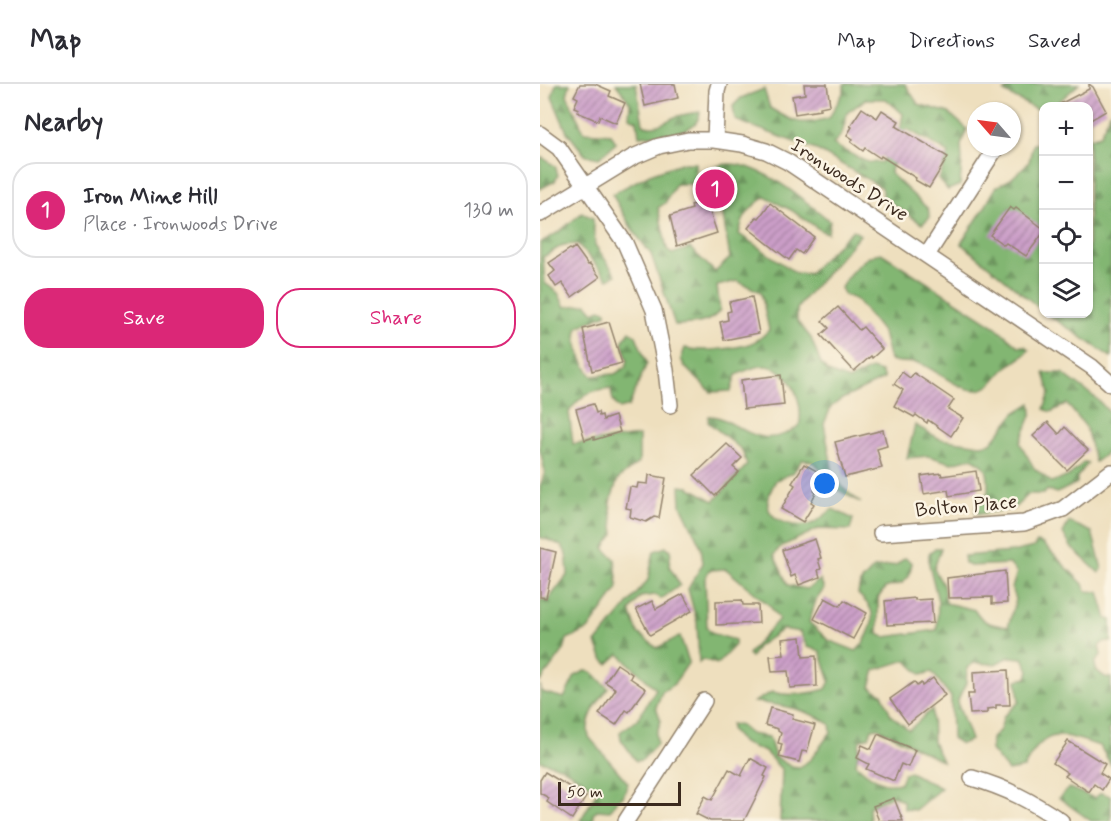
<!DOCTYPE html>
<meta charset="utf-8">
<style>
body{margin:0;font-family:Mynerve,sans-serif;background:#f7f7f7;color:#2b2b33}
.controls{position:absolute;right:18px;top:18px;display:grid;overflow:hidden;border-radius:12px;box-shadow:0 2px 4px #0004}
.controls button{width:54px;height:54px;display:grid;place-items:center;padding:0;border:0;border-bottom:2px solid #e1e1e2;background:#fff;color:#2b2b33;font:30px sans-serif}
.compass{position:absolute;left:427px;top:18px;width:54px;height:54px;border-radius:50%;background:#fff;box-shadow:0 2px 4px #0004;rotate:298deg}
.scale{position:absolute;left:18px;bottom:15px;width:123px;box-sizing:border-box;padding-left:6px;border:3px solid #3b2a1e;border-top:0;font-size:16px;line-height:21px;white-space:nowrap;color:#3b2a1e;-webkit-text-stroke:4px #fcf5e5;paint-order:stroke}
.you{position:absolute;left:285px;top:400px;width:21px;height:21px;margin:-15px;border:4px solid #fff;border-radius:50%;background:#1a73e8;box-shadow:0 0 0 9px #1a73e833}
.badge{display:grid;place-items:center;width:39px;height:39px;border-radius:50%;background:#db2777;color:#fff;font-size:20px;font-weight:700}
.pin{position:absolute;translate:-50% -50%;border:3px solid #fff;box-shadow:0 2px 6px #0006}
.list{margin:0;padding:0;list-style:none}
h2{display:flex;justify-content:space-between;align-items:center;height:78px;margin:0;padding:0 24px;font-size:26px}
h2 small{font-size:20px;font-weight:400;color:#7c7c81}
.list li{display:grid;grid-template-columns:39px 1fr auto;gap:18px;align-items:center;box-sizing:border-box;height:96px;margin:0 12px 12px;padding:0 12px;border:2px solid #e1e1e2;border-radius:24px}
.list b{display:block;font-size:22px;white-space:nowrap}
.list p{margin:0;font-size:20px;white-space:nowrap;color:#7c7c81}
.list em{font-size:20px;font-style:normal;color:#7c7c81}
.actions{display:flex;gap:12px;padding:18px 24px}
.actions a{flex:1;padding:14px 0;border:2px solid #db2777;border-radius:24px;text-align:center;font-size:21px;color:#db2777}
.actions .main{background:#db2777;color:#fff}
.icon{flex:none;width:33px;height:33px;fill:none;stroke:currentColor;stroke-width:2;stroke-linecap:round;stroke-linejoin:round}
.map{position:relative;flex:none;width:571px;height:737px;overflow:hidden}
header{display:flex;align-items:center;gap:36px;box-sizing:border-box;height:84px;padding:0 30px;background:#fff;border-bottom:2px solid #e1e1e2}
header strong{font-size:28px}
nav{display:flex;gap:33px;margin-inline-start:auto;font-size:21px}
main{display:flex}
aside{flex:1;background:#fff}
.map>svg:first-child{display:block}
.forest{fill:url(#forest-firs);stroke:#5e7048;stroke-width:1.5;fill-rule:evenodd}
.building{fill:url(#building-hatch)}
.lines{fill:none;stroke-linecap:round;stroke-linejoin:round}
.minor-casing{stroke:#94846e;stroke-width:18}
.minor{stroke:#fff;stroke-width:15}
.labels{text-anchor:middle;stroke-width:5;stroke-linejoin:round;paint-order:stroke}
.street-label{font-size:20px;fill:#3b2a1e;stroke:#fcf5e5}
</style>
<header>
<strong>Map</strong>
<nav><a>Map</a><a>Directions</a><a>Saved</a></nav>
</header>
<main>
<aside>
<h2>Nearby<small></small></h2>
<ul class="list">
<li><span class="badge">1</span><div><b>Iron Mine Hill</b><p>Place · Ironwoods Drive</p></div><em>130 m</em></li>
</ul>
<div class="actions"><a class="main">Save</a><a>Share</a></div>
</aside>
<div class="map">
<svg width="571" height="737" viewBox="0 0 571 737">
<defs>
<pattern id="forest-firs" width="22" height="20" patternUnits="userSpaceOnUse" patternTransform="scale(1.5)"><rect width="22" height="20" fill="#82b672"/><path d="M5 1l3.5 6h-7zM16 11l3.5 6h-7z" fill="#6c945d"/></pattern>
<pattern id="building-hatch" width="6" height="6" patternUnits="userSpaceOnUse" patternTransform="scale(1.5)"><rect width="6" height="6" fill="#cb9ec8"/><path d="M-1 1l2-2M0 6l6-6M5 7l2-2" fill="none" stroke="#a681a2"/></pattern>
</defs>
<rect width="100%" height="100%" fill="#fcf5e5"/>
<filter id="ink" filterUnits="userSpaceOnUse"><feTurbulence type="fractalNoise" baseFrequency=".0167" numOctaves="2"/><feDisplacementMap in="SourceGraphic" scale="12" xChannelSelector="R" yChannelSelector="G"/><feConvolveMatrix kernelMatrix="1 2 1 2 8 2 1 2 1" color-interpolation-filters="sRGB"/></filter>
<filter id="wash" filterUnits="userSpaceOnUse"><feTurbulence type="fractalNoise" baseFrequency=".008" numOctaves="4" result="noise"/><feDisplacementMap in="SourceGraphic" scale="24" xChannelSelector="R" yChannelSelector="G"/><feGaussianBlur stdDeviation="1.35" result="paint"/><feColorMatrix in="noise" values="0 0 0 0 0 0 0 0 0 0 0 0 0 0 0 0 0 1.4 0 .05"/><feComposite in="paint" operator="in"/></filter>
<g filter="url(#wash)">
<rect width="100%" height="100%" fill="#eedfbe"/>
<g class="forest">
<path d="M 16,0 L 30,0 L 27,11 L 44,48 L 71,50 L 76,59 L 59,74 L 45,71 L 27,48 L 12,13 Z"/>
<path d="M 76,0 L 96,0 L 103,40 C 114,46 124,38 135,33 C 143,30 152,29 160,28 C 158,53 117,50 99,52 L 97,36 L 89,33 L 90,19 Z"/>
<path d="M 304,0 L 365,0 L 378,20 L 409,29 L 427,45 L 421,61 L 422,77 L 420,101 L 408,106 L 399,95 L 409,69 L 366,44 L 350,89 L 388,125 L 390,133 L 382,140 L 344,114 L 341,103 L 279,67 L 195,36 L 193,22 L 201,14 L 224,5 L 230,24 C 254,39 262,42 289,34 L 304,7 ZM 326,15 L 346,15 L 363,30 L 360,47 L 342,78 C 337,78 332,79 328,78 C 320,75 299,64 293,60 L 302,50 L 307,29 Z"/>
<path d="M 471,0 L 539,0 L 515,21 L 497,26 L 464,8 Z"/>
<path d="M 571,26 L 571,273 L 507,230 L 548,230 L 549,54 L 560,51 Z"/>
<path d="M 503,59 L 503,227 L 421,159 L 445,123 L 456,103 L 471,95 L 489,78 L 493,60 Z"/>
<path d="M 0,74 L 3,74 L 15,82 L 18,91 L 15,97 L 0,105 Z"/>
<path d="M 141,79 L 156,79 L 155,100 L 136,100 L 125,119 L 118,124 L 127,165 L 132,170 L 150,164 L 175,188 L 190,174 L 175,83 C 209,67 265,117 290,137 L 288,149 L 282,147 L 251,126 L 225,113 C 210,123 202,133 199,150 L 256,189 L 268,190 L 313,146 L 320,151 L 263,216 L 257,225 L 257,237 L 271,254 L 281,280 L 288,288 L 309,296 L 331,285 L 341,288 L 344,295 L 302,315 L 291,323 L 284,340 L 293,389 L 303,404 L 321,419 C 312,413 299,408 291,400 C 280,388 281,377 262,376 L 253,389 L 236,396 C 232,404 226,414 228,423 C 233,440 260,445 274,439 C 280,435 287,429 293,425 L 313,435 L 310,446 L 278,445 L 240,463 L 234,471 L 248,501 L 267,505 L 280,496 L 284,505 L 276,516 L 269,538 L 288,556 L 316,567 C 325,560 336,538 331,526 C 329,520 322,514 318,510 L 320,499 L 334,484 L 356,481 L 365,474 L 372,479 L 369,492 L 362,499 L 345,504 L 338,514 L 338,550 L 345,553 L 397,546 L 398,517 L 389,480 L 389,470 L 395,464 L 401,464 L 394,485 L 403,501 L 406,519 L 435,526 C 444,541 452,540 468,543 L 476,515 L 472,504 L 477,488 L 469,480 L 430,482 L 425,479 L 424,472 L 472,468 L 494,463 L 497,458 L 503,460 L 543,500 L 546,507 L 559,508 L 567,535 L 571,536 L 571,558 L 564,558 L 559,562 L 561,571 L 555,579 L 556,586 L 565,593 L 571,594 L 571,643 L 569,646 L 571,655 L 571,681 L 560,662 C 522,650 505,640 484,684 L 468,687 L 451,666 L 452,654 L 460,646 L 464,632 L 479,618 L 477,596 L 487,594 L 489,586 L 483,574 L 469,573 L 455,580 L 434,579 L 427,584 L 426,599 L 417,618 L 431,656 L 421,660 L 412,654 L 411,613 L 392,588 L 381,591 L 366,576 L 335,586 L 330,603 L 342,610 L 351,631 L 369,646 L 392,625 L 393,658 L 402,677 L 338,644 L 332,645 L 329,653 L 320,656 L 316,680 C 326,690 345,704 360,699 L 364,689 L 370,688 L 401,704 L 375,726 L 364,725 L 363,717 L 353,711 L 329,723 L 330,737 L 240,737 L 242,686 L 225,668 L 203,659 L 191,646 L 191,640 L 201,642 L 210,650 L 229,653 L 235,673 L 250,682 L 260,683 L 271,675 L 291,648 L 290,640 C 266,625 242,621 214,618 L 232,608 C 250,613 268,610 286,605 L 290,597 L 280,567 L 267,563 L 260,548 L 243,545 L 217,563 L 211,573 L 208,570 L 239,535 L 230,522 L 186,485 L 169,486 L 165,495 L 167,544 L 174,550 L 195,556 L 195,561 L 177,580 L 163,575 L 159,579 L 157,538 L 148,505 L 163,479 L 161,463 L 141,421 L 140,402 L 149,403 L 174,417 L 207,381 L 202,366 L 168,338 L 169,332 C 178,332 184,335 192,340 C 218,354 232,361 259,342 C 265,320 250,281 223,282 C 214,282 203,288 196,291 L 191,307 L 171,308 L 145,283 L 141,275 L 145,264 C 161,268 194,265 209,260 C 218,257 223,252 229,246 L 221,208 L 197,197 L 177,202 L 180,226 C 170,241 151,240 135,241 L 111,170 L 92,145 L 72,110 L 110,90 Z"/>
<path d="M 42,129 L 53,134 L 55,161 L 76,191 L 68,195 L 38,160 L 23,161 L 3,173 L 5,199 L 18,209 L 25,223 L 47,220 L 54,228 L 60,225 L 66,227 L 66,230 L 38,243 C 32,257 43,281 52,292 L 75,290 L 86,283 L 88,276 L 82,258 L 90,247 L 96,252 L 107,279 L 89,322 L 80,325 C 72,318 72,314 71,304 C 50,306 41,311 29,328 L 33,360 L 99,352 L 99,378 L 78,395 L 70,418 L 74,450 L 64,464 L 75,475 L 78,504 L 48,546 L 27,555 L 24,566 L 0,598 L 0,516 L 9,515 L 28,490 C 26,461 27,463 0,453 L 0,403 L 5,388 L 0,365 L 0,159 L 19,148 Z"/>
<path d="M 341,169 L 456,243 L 478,262 L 485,262 L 489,266 C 480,276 476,276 467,283 C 461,287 457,295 451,300 C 429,319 402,288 381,280 C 372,277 362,280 350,276 L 343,249 L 317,216 L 305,211 L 301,204 C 308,190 324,171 341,169 Z"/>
<path d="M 504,289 L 522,289 L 557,315 L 571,330 L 571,366 L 555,378 L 546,343 L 527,320 L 511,328 L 504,325 L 510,309 Z"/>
<path d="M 491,319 L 492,329 L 480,359 L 494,384 L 511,398 L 529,392 L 544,378 L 548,379 L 537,393 L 537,399 L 517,409 L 507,406 L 504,410 L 489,410 L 473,425 L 440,430 L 435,428 L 436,421 L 448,408 C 448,390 450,382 431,374 L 412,379 L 388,372 L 367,374 L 375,341 L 400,355 L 441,361 L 451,359 L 475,329 Z"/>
<path d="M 529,438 L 552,448 L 562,485 L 559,489 L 531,463 L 523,449 Z"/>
<path d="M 126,463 L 131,466 L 129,482 L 140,501 L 121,515 L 115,511 L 100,513 L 90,527 L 98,549 L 117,564 L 140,552 L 149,578 L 134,600 L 122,608 L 116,623 L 121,637 L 116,650 L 117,660 L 102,676 L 96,677 L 81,655 L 80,648 L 97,636 L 116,605 L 79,570 L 68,580 L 62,574 L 56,559 L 108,496 L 114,467 Z"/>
<path d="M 45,587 L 52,588 L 68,604 C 58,618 44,635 49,653 L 88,699 L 83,713 L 78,715 L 70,727 L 57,726 L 53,730 L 53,737 L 40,737 L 58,706 L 21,683 L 0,677 L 0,601 L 2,608 L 24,614 L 35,592 Z"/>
<path d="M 529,704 L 554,714 L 561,709 L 571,712 L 571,737 L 551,737 L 519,714 Z"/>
</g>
<g id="blocks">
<g class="building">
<path d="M 40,0 L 55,0 L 71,7 L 69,12 L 85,19 L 76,39 L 60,32 L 58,37 L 37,28 L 39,25 L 34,23 L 38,14 L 34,12 Z"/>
<path d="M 100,0 L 135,0 L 138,14 L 105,22 Z"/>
<path d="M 264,0 L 287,0 L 290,21 L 280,23 L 280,26 L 255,30 L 252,12 L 265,10 Z"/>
<path d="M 549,0 L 553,3 L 566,27 L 549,37 L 549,22 L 516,22 L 549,5 Z"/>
<path d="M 322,24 L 337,34 L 342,26 L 359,37 L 356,42 L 408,73 L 389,104 L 375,96 L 376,94 L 341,72 L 340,74 L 325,64 L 323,67 L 311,58 L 313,55 L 307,51 L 312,43 L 310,42 Z"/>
<path d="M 166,116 L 177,149 L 137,162 L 130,132 L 152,125 L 151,121 Z"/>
<path d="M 230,119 L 274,153 L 262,170 L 256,166 L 249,176 L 208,144 L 217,133 L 219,134 Z"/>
<path d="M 470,123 L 474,126 L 476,124 L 504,145 L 504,148 L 486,172 L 466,159 L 464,161 L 450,151 Z"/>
<path d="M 35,163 L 48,181 L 50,180 L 60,193 L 32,213 L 22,199 L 16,203 L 9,192 L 15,187 L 9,179 L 30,165 L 31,166 Z"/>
<path d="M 212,213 L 219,249 L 184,256 L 180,238 L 188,236 L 187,228 L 191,227 L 189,218 Z"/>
<path d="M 298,223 L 319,246 L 323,243 L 342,265 L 332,274 L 331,272 L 314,287 L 281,251 L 289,244 L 282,237 Z"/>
<path d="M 69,238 L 82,279 L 52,287 L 43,245 Z"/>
<path d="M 362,288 L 370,294 L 374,289 L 414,316 L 408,325 L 423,334 L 411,352 L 388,336 L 387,339 L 376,331 L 374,333 L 354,322 L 363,306 L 354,300 Z"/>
<path d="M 241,291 L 244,321 L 204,325 L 201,296 Z"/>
<path d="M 53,320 L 56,329 L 58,328 L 59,332 L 62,331 L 63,336 L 75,332 L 80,348 L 54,356 L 54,353 L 45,356 L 36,325 Z"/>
<path d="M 508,338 L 519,350 L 525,343 L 548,366 L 527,386 L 493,352 Z"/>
<path d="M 343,346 L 347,362 L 337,365 L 342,384 L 305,393 L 295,358 Z"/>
<path d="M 187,360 L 202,374 L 193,383 L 199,388 L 175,412 L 154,391 Z"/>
<path d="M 264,380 L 284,391 L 274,407 L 276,409 L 271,418 L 274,420 L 263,438 L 241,425 L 255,401 L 252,399 Z"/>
<path d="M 436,387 L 439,407 L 409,412 L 408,406 L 384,410 L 381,392 L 401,389 L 402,392 Z"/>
<path d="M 109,391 L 126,394 L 119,434 L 114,433 L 106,438 L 90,433 L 91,425 L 86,424 L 90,403 L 97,404 L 98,399 L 108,400 Z"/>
<path d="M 275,455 L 281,474 L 278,475 L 281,485 L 278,486 L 280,493 L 259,501 L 255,491 L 251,493 L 242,466 Z"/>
<path d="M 0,464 L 16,468 L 6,514 L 0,513 Z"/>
<path d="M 465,487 L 467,519 L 452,520 L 452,513 L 408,514 L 407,494 Z"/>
<path d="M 143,510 L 152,527 L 110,551 L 96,525 L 112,517 L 116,525 Z"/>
<path d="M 285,514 L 300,522 L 304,516 L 327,529 L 313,555 L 274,535 Z"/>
<path d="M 375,514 L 375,516 L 391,515 L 393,539 L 347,541 L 345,517 Z"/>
<path d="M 202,516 L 203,521 L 218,521 L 219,539 L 176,541 L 176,517 Z"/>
<path d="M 261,553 L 263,573 L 276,572 L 277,602 L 250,604 L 248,587 L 232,588 L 230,572 L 244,571 L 242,555 Z"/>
<path d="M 77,580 L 92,590 L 90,594 L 106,605 L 89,628 L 86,626 L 76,641 L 59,630 L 76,605 L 65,598 Z"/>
<path d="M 468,586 L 470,621 L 456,621 L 456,624 L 447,625 L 447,629 L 430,630 L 428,610 L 434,610 L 433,588 Z"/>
<path d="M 393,594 L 405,611 L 368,640 L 350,615 L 374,598 L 377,602 L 381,599 L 382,602 Z"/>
<path d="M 230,624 L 253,630 L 252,635 L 275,641 L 267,668 L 262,667 L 259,678 L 239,673 L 242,660 L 238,659 L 241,649 L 238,647 L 238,645 L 225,641 Z"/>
<path d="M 338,650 L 375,666 L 368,683 L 361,680 L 354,697 L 326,685 L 329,680 L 317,674 L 322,661 L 331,665 Z"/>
<path d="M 528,657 L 565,680 L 560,689 L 569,695 L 562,706 L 554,700 L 549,708 L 525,692 L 528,689 L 513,679 Z"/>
<path d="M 210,674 L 228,684 L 224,692 L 226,693 L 204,737 L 170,737 L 156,730 L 165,712 L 172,716 L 189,685 L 201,692 Z"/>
<path d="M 5,688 L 46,713 L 32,735 L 7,718 L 9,714 L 0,709 L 0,696 Z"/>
<path d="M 354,714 L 363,737 L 339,737 L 333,722 Z"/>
</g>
</g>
</g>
<g filter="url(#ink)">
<use href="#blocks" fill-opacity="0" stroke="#94846e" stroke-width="1.5"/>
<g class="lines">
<g class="minor-casing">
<g id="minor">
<path d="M 0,50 L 19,64 L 85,159 L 114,226 L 126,286 L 130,321"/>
<path d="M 175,56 L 177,7 L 179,0"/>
<path d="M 0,130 L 93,73 L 119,62 L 148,56 L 175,56 L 202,60 L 226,67 L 248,78 L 552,283 L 571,300"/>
<path d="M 387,171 L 456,64"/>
<path d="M 341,449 L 484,439 L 523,425 L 571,388"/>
<path d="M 432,694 C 467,704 491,717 521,737"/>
<path d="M 86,737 L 164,617"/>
</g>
</g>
<use href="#minor" class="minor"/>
</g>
</g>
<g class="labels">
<g class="street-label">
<text transform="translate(310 95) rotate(33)" y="7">Ironwoods Drive</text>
<text transform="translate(426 421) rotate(-5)" y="7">Bolton Place</text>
</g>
</g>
</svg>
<div class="controls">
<button>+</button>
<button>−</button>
<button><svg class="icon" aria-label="locate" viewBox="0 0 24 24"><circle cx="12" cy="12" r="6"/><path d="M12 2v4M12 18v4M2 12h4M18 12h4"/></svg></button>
<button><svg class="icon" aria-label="layers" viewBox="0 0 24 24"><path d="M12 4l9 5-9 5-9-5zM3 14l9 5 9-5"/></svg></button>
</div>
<svg class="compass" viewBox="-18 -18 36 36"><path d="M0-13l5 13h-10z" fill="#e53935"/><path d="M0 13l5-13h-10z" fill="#7c7c81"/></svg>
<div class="scale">50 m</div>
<div class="you"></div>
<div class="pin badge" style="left:175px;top:105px">1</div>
</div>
</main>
